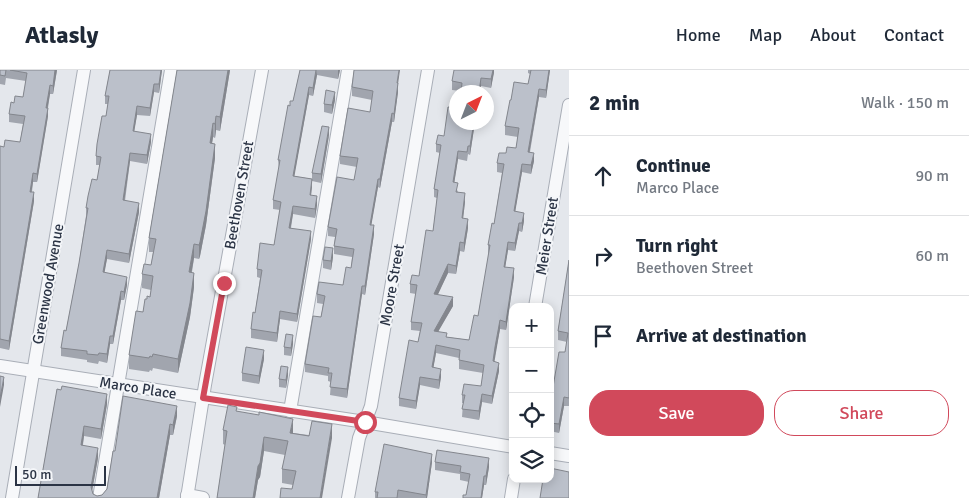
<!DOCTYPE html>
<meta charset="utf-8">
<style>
body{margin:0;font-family:Signika,sans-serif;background:#f6f6f7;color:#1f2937}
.controls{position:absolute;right:15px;bottom:15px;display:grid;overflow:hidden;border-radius:10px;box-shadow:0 2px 12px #0003}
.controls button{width:45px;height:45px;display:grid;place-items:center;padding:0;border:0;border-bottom:1px solid #e0e1e3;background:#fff;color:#1f2937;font:25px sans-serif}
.compass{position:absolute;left:449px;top:15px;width:45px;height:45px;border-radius:50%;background:#fff;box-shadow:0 2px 12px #0003;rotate:42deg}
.scale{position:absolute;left:15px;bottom:12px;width:91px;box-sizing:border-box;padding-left:5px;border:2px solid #2b3445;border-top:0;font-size:14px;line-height:18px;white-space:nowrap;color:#2b3445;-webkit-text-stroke:4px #f4f6f9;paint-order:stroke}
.stop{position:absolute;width:15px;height:15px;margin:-11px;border:4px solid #d1495b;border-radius:50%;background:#fff}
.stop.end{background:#d1495b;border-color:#fff;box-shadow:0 1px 5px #0008}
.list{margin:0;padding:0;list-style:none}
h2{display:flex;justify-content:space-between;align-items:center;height:65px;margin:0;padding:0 20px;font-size:21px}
h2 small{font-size:16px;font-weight:400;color:#747a83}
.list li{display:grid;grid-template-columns:32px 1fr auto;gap:15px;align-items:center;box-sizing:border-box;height:80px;padding:0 20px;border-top:1px solid #e0e1e3}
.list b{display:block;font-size:19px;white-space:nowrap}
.list p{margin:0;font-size:16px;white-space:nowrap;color:#747a83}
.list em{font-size:16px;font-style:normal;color:#747a83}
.actions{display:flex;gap:10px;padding:15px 20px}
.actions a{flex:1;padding:11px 0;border:1px solid #d1495b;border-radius:20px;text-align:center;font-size:18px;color:#d1495b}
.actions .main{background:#d1495b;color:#fff}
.icon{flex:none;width:28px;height:28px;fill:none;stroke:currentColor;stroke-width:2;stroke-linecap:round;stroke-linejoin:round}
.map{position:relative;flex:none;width:569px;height:428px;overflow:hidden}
header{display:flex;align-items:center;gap:30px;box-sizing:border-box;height:70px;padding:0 25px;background:#fff;border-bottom:1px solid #e0e1e3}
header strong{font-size:24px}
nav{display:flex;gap:28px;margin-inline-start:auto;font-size:18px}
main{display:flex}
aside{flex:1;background:#fff}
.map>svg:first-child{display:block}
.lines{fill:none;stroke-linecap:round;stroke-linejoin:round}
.minor-casing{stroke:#a9aeb7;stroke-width:14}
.minor{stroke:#f7f8fa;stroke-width:12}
.wall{fill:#a1a5ae}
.shaded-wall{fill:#83868d}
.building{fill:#bbc0ca;stroke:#83868d}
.route{stroke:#d1495b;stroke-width:6}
.labels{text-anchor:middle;stroke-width:4;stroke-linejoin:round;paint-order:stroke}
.street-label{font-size:15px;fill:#2b3445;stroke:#f4f6f9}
</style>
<header>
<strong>Atlasly</strong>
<nav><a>Home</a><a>Map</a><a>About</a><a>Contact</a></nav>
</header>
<main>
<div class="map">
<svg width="569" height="428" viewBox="0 0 569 428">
<rect width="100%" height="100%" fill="#e4e7ec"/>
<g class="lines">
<g class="minor-casing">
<g id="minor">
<path d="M 535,237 L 569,35"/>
<path d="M 0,296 L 365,352 L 513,377"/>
<path d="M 290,341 L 348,0"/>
<path d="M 550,383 L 569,386"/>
<path d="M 187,425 L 203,428"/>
<path d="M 12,428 L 84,0"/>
<path d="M 99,428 L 171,0"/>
<path d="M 187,428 L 205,315 L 262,0"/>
<path d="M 348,428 L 359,368 L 371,336 L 428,0"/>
<path d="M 511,428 L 514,409"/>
</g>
</g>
<use href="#minor" class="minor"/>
</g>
<g class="wall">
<path d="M 0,0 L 57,0 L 53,24 L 50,24 L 48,38 L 48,46 L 37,112 L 33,112 L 32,122 L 34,131 L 9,280 L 0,278 L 0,76 L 4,77 L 20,72 L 23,54 L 9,52 L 9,44 L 14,33 L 23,27 L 26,11 L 6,8 L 5,15 L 0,14 Z"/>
<path d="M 110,0 L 162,0 L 159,23 L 154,22 L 150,46 L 137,45 L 134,61 L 151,72 L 147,94 L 130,91 L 125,131 L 139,142 L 129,193 L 107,189 L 104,202 L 127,215 L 124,230 L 121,230 L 113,274 L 110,274 L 107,293 L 99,291 L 98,294 L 87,292 L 87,290 L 61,286 L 61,278 L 66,261 L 79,193 L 86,146 L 86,138 L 97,110 L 100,95 L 96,95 L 96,86 L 106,46 L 108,34 L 105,34 L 105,26 Z"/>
<path d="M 177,0 L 230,0 L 220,61 L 216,60 L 215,68 L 213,67 L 212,73 L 215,88 L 206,155 L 200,186 L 199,189 L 194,188 L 192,202 L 194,217 L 190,247 L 178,303 L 153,298 L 152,301 L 150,300 L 149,302 L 129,299 L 129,285 L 147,229 L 150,227 L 151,220 L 142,218 L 142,204 L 151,195 L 153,182 L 149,182 L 149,168 Z"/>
<path d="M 300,0 L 340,0 L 338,9 L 317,5 L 313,26 L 309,25 L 294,106 L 312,109 L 312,103 L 329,65 L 321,113 L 312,111 L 311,125 L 317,135 L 315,148 L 293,144 L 291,158 L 311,169 L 297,252 L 280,249 L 277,272 L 251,268 L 251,259 L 255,243 L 260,208 L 257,207 L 257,199 L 274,175 L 280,140 L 273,139 L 273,130 L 279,99 L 278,90 L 290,36 L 293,31 Z"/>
<path d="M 494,0 L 491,18 L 481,16 L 461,21 L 452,20 L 452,11 Z"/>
<path d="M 528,0 L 550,0 L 546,28 L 539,27 L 530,82 L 534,91 L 531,104 L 522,102 L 515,141 L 524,151 L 522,162 L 519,161 L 515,181 L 508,180 L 505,197 L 514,207 L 506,260 L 500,259 L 495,285 L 494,292 L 499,301 L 492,334 L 482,332 L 479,350 L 462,347 L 463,333 L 462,333 L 462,325 L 481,316 L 483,303 L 459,299 L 459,288 L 436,283 L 433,298 L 441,307 L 439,319 L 420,315 L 416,339 L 399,336 L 399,328 L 418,272 L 420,261 L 411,260 L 411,252 L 416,224 L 410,223 L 410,214 L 419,206 L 433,161 L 437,128 L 434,127 L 434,119 L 440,83 L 436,82 L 436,74 L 444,66 L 475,52 L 470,85 L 468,84 L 467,91 L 458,89 L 454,113 L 458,122 L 465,132 L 463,149 L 468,158 L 464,182 L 460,181 L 456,204 L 448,203 L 437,225 L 453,236 L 438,261 L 447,267 L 469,270 L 478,246 L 489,183 L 488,183 L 488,175 L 494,154 L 502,103 L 497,102 L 497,93 L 506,83 L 516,78 L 518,67 L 505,65 L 505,56 L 511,30 L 528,14 L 530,4 L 528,3 Z"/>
<path d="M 398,13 L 398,22 L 394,52 L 392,52 L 380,118 L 378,117 L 371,155 L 374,164 L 365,225 L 362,224 L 347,328 L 330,325 L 331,312 L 328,311 L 328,306 L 305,302 L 305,294 L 321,247 L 323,234 L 317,233 L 317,224 L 343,215 L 351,198 L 352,187 L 334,184 L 334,176 L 335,167 L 328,166 L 328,157 L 354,110 L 357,97 L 340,94 L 340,86 L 370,42 L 372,30 L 352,26 L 352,17 Z"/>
<path d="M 335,30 L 332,44 L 324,42 L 324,34 Z"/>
<path d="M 333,187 L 331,200 L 323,198 L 323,190 Z"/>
<path d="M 569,190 L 569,336 L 564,336 L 559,363 L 550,361 L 550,317 L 553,317 L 565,282 L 567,272 L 558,270 L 558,261 Z"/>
<path d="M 293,274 L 291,286 L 284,285 L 284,277 Z"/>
<path d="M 264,289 L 259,314 L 242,311 L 242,303 Z"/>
<path d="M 288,305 L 286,318 L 279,317 L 279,309 Z"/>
<path d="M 57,319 L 107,334 L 101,369 L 84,366 L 83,375 L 98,388 L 92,420 L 93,424 L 97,426 L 102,425 L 107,419 L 115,381 L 177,346 L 173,365 L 170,365 L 159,428 L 38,428 Z"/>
<path d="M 237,341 L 293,363 L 332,368 L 292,419 L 293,415 L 282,413 L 282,399 L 285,385 L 264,381 L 260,407 L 258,410 L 255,428 L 217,428 L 225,375 L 223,374 L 223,360 Z"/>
<path d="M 432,392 L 427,428 L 375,428 L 375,422 Z"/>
<path d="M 435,392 L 489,397 L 486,415 L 484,415 L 482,428 L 463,428 L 466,425 L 469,412 L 460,410 L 460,404 L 435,400 Z"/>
</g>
<g class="shaded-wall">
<path d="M 55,0 L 57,0 L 53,24 L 53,16 Z"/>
<path d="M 161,0 L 162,0 L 159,23 L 159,14 Z"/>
<path d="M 228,0 L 230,0 L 220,61 L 220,47 Z"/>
<path d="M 316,0 L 317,5 L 313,26 L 313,18 Z"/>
<path d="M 338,0 L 340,0 L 338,9 Z"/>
<path d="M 399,0 L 400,0 L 397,21 L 397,13 Z"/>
<path d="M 493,0 L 494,0 L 494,3 L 491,18 L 491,9 Z"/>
<path d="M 549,0 L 550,0 L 546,28 L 546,20 Z"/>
<path d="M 481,8 L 481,16 L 480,22 L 479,22 Z"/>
<path d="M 398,13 L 398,22 L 394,52 L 394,44 Z"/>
<path d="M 154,14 L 154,22 L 150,46 L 150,38 Z"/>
<path d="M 50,15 L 50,24 L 46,46 L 46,38 Z"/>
<path d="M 309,17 L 309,25 L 293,114 L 293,106 Z"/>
<path d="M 539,19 L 539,27 L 528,90 L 528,82 Z"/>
<path d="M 335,22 L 335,30 L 332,44 L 332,35 Z"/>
<path d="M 137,36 L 137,45 L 133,69 L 133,61 Z"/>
<path d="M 48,38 L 48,46 L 37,112 L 37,104 Z"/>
<path d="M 392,43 L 392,52 L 380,118 L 380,109 Z"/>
<path d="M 216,46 L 216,60 L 215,68 L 215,54 Z"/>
<path d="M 474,52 L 475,52 L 470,85 L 470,76 Z"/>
<path d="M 213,53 L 213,67 L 210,87 L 210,73 Z"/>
<path d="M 329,57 L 329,65 L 321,113 L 321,104 Z"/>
<path d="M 151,64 L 151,72 L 147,94 L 147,85 Z"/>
<path d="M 215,74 L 215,88 L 206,155 L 200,186 L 199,189 L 199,175 Z"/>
<path d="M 458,81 L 458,89 L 453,121 L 453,112 Z"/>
<path d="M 130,83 L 130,91 L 123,139 L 123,130 Z"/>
<path d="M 534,83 L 534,91 L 531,104 L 531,95 Z"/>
<path d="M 522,94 L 522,102 L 514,149 L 514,141 Z"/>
<path d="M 33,103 L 33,112 L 30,130 L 30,122 Z"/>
<path d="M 312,109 L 312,117 L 310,134 L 310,125 Z"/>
<path d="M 378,109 L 378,117 L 370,163 L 370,155 Z"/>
<path d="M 34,122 L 34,131 L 9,280 L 9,271 Z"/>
<path d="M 465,123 L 465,132 L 462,157 L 462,148 Z"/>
<path d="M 317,126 L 317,135 L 315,148 L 315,139 Z"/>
<path d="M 139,133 L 139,142 L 129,193 L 129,184 Z"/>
<path d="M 293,136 L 293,144 L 289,166 L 289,158 Z"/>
<path d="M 524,143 L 524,151 L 522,162 L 522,153 Z"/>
<path d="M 468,149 L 468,158 L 464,182 L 464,173 Z"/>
<path d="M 519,153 L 519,161 L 515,181 L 515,173 Z"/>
<path d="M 374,155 L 374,164 L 365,225 L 365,216 Z"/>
<path d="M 311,161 L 311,169 L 297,252 L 297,244 Z"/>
<path d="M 460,172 L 460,181 L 456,204 L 456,196 Z"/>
<path d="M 508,172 L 508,180 L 504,205 L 504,197 Z"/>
<path d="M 194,174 L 194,188 L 189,216 L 189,202 Z"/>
<path d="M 333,178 L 333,187 L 331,200 L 331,191 Z"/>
<path d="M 107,180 L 107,189 L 103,211 L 103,202 Z"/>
<path d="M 448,194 L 448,203 L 434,233 L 434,224 Z"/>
<path d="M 514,198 L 514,207 L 506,260 L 506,252 Z"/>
<path d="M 194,203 L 194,217 L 190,247 L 178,303 L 178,289 Z"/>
<path d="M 127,207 L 127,215 L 124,230 L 124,222 Z"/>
<path d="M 362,216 L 362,224 L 347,328 L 347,319 Z"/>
<path d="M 121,221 L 121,230 L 113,274 L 113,266 Z"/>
<path d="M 453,227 L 453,236 L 434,269 L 434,261 Z"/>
<path d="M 280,241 L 280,249 L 277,272 L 277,263 Z"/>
<path d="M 500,250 L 500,259 L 493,300 L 493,291 L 495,277 Z"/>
<path d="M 293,265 L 293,274 L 291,286 L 291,278 Z"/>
<path d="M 110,266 L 110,274 L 107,293 L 107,284 Z"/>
<path d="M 436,275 L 436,283 L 432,306 L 432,297 Z"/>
<path d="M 264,280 L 264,289 L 259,314 L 259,306 Z"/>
<path d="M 499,293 L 499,301 L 492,334 L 492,326 Z"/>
<path d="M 288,297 L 288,305 L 286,318 L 286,310 Z"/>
<path d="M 441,299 L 441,307 L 439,319 L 439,310 Z"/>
<path d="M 4,307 L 4,315 L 0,337 L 0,328 Z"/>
<path d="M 420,307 L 420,315 L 416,339 L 416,331 Z"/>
<path d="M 107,324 L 107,334 L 101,369 L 101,359 Z"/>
<path d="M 482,324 L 482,332 L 479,350 L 479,341 Z"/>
<path d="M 564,327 L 564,336 L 559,363 L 559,354 Z"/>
<path d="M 177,336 L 177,346 L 173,365 L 173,355 Z"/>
<path d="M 293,349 L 293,363 L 290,377 L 290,363 Z"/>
<path d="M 170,354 L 170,365 L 159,428 L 157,428 Z"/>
<path d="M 332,354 L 332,368 L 322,428 L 320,428 Z"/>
<path d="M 84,356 L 84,366 L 81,385 L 81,375 Z"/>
<path d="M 264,367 L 264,381 L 260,407 L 258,410 L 255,428 L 253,428 L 258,396 Z"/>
<path d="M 98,378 L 98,388 L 91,427 L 91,417 Z"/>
<path d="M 432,384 L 432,392 L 427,428 L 426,428 Z"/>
<path d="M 489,388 L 489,397 L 486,415 L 486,406 Z"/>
<path d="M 484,406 L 484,415 L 482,428 L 481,428 Z"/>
</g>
<g class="building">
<path d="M 0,0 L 6,0 L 5,6 L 0,5 Z"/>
<path d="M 10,0 L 55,0 L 53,16 L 50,15 L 46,38 L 48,38 L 37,104 L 33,103 L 30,122 L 34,122 L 9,271 L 0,269 L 0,76 L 4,77 L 5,70 L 20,72 L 25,46 L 9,44 L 11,32 L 14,33 L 15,26 L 23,27 L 27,3 Z"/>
<path d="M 110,0 L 161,0 L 159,14 L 154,14 L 150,38 L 137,36 L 133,61 L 151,64 L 147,85 L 130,83 L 123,130 L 139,133 L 129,184 L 107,180 L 103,202 L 127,207 L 124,222 L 121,221 L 113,266 L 110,266 L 107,284 L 99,283 L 98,285 L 87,284 L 87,281 L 61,278 L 64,260 L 66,261 L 79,193 L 88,138 L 86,138 L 88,126 L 92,109 L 97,110 L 101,87 L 96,86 L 97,74 L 102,46 L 106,46 L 109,26 L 105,26 Z"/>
<path d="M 177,0 L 228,0 L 220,47 L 216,46 L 215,54 L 213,53 L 210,73 L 215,74 L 206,141 L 200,172 L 199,175 L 194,174 L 189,202 L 194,203 L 190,233 L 178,289 L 153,284 L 152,287 L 150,286 L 149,288 L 129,285 L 136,241 L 143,242 L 145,229 L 147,229 L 147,226 L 150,227 L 153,206 L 142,204 L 144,194 L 151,195 L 156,169 L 149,168 Z"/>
<path d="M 300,0 L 316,0 L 313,18 L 309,17 L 293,106 L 312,109 L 310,125 L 317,126 L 315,139 L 293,136 L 289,158 L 311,161 L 297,244 L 280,241 L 277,263 L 251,259 L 253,242 L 255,243 L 262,200 L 257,199 L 260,173 L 274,175 L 281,132 L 273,130 L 280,90 L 278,90 L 288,35 L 290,36 L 290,31 L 293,31 Z"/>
<path d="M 354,0 L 399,0 L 397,13 L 398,13 L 394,44 L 392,43 L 380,109 L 378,109 L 370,155 L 374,155 L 365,216 L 362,216 L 347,319 L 330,317 L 332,303 L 328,303 L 329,298 L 305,294 L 313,246 L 321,247 L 325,226 L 317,224 L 319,212 L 343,215 L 346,197 L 351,198 L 354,179 L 334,176 L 337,159 L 328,157 L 337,107 L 354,110 L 358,88 L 340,86 L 348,38 L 370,42 L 373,21 L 352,17 Z"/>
<path d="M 454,0 L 493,0 L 491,9 L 481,8 L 479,22 L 461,22 L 462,13 L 452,11 Z"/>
<path d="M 531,0 L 549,0 L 546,20 L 539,19 L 528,82 L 534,83 L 531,95 L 522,94 L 514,141 L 524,143 L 522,153 L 519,153 L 515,173 L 508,172 L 504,197 L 514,198 L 506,252 L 500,250 L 495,277 L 493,291 L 499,293 L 492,326 L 482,324 L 479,341 L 462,339 L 465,325 L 462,325 L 464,314 L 481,316 L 484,295 L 459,290 L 460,280 L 436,275 L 432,297 L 441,299 L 439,310 L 420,307 L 416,331 L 399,328 L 409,270 L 418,272 L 422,253 L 411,252 L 417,215 L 410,214 L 412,205 L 419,206 L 426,160 L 433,161 L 438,120 L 434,119 L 441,75 L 436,74 L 438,65 L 444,66 L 448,37 L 456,38 L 456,52 L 474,52 L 470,76 L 468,76 L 467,82 L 458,81 L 453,112 L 458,113 L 456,122 L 465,123 L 462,148 L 468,149 L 464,173 L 460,172 L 456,196 L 448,194 L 434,224 L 453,227 L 434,261 L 447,263 L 446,267 L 469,270 L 474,245 L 478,246 L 490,175 L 488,175 L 492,153 L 494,154 L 504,94 L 497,93 L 499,83 L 506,83 L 507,77 L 516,78 L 519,58 L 505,56 L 510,30 L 511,30 L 514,12 L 528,14 Z"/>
<path d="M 326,20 L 335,22 L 332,35 L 324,34 Z"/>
<path d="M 322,56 L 329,57 L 321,104 L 312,103 Z"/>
<path d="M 325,177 L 333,178 L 331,191 L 323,190 Z"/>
<path d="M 569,190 L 569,328 L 564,327 L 559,354 L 550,353 L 550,317 L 553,317 L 559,282 L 565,282 L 568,263 L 558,261 Z"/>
<path d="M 286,264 L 293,265 L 291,278 L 284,277 Z"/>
<path d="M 246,277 L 264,280 L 259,306 L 242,303 Z"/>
<path d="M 281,296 L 288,297 L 286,310 L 279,309 Z"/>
<path d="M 0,306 L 4,307 L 0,328 Z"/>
<path d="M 62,316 L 107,324 L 101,359 L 84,356 L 81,375 L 98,378 L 91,417 L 93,424 L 97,426 L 102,425 L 107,419 L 113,381 L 115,381 L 123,326 L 177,336 L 173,355 L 170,354 L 157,428 L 38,428 L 57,319 L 61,320 Z"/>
<path d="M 228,335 L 237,337 L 236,341 L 259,345 L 259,342 L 293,349 L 290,363 L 309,366 L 312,351 L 332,354 L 320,428 L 280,428 L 281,418 L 292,419 L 296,401 L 282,399 L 288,371 L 264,367 L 260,393 L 258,396 L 253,428 L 217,428 L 227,361 L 223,360 Z"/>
<path d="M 384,374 L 432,384 L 426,425 L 398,420 L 397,428 L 377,428 L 378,422 L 375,422 Z"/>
<path d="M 437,380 L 489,388 L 486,406 L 484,406 L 481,428 L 463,428 L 463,425 L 466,425 L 470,404 L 460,402 L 461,396 L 435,392 Z"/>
<path d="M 550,398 L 569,402 L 569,428 L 540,428 L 543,409 L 550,409 Z"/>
</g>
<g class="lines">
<path class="route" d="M 224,213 L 203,328 L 365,352"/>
</g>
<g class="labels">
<g class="street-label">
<text transform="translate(239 125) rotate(-80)" y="5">Beethoven Street</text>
<text transform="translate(547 166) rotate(-81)" y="5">Meier Street</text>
<text transform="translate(48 214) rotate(-80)" y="5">Greenwood Avenue</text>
<text transform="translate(392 215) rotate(-80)" y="5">Moore Street</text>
<text transform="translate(138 318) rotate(9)" y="5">Marco Place</text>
</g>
</g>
</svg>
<div class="controls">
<button>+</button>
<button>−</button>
<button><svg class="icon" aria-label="locate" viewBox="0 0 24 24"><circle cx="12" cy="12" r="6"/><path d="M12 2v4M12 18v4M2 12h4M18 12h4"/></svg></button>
<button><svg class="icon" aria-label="layers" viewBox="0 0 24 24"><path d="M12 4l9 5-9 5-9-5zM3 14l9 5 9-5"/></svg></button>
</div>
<svg class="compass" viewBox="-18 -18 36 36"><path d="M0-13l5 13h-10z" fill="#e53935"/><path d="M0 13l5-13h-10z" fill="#747a83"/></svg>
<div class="scale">50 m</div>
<div class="stop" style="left:365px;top:352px"></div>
<div class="stop end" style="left:224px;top:213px"></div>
</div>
<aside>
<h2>2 min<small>Walk · 150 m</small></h2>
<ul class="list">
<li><svg class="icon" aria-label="ahead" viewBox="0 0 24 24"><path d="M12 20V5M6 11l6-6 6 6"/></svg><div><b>Continue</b><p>Marco Place</p></div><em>90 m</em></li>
<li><svg class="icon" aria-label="right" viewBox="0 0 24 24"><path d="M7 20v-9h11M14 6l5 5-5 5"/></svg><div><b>Turn right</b><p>Beethoven Street</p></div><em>60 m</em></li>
<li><svg class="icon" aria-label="arrive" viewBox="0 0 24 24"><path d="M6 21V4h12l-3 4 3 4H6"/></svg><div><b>Arrive at destination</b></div></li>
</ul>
<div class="actions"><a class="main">Save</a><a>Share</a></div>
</aside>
</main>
